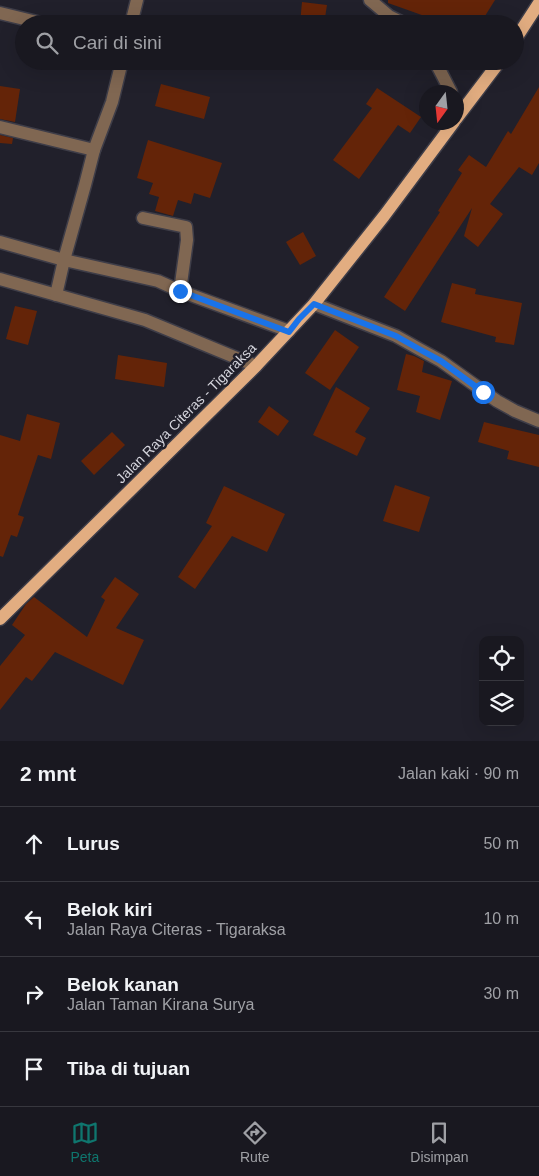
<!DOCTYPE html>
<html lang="id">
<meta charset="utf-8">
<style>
body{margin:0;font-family:Helvetica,sans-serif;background:#26252d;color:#f1f3f6}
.controls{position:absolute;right:15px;bottom:15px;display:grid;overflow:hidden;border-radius:10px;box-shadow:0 5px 20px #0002}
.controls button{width:45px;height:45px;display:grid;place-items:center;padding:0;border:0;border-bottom:1px solid #37373e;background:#191820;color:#f1f3f6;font:25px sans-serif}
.compass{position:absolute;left:419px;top:85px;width:45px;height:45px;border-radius:50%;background:#191820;box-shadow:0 5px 20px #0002;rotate:195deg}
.stop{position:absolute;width:15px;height:15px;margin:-11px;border:4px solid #1a73e8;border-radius:50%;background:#fff}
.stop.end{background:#1a73e8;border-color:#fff;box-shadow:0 1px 5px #0008}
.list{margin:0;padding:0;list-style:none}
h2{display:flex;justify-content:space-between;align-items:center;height:65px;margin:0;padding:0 20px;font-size:21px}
h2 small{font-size:16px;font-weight:400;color:#9fa0a5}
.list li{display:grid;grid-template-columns:32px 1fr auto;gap:15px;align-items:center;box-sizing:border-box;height:75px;padding:0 20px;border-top:1px solid #37373e}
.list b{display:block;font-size:19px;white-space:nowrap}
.list p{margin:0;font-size:16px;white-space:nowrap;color:#9fa0a5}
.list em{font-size:16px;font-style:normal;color:#9fa0a5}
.icon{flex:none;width:28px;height:28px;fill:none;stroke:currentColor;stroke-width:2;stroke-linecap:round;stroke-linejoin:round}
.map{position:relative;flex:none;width:539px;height:741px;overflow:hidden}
.search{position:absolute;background:#191820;box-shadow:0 5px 20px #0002;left:15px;right:15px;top:15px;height:55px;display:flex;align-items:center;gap:12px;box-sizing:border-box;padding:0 18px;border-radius:28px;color:#9fa0a5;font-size:19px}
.sheet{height:365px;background:#191820}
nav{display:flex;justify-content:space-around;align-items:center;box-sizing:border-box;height:70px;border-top:1px solid #37373e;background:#191820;font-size:14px;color:#9fa0a5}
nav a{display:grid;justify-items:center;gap:2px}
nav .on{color:#0f766e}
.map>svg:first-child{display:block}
.building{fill:#642408}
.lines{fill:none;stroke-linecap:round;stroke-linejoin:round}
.minor-casing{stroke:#3e3d48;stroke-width:15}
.major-casing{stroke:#3e3d48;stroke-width:15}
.minor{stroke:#806752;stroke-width:12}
.major{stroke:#e2ad81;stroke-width:12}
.route{stroke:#1a73e8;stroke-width:6}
.labels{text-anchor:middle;stroke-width:5;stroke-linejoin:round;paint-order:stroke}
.street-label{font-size:14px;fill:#d6d6de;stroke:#21202b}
</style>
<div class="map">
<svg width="539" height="741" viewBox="0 0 539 741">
<rect width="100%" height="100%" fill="#21202b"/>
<g class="building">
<path d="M 388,0 L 495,0 L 480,24 L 447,24 L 388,3 Z"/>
<path d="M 302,2 L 327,5 L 324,24 L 300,24 Z"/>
<path d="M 161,84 L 210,97 L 204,119 L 155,106 Z"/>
<path d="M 0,86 L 20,89 L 15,122 L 0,119 Z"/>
<path d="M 539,87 L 539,163 L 532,175 L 519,167 L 490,204 L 503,214 L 478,247 L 464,236 L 472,208 L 405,311 L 384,297 L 440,212 L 438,211 L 462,173 L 458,170 L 469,155 L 486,167 L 508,131 L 511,134 Z"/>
<path d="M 377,88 L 421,117 L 410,133 L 398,125 L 359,179 L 333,160 L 372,108 L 366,104 Z"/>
<path d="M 0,135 L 13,138 L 12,144 L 0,143 Z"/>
<path d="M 148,140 L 222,163 L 210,198 L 194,193 L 191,204 L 178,200 L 173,216 L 155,211 L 159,197 L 149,194 L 153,183 L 137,178 Z"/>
<path d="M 303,232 L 316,256 L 300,265 L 286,242 Z"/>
<path d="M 452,283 L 476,289 L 475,294 L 522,303 L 514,345 L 495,342 L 496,337 L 441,322 Z"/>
<path d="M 15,306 L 37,311 L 28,345 L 6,339 Z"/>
<path d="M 335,330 L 359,347 L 330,390 L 305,373 Z"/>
<path d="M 406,354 L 414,356 L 424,361 L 422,372 L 452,381 L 440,420 L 416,412 L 420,396 L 397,390 Z"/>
<path d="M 118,355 L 167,363 L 164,387 L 115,379 Z"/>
<path d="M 336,387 L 370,408 L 355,432 L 366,438 L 357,456 L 313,435 Z"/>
<path d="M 269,406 L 289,421 L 278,436 L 258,422 Z"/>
<path d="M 27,414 L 60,423 L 51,459 L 38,455 L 18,515 L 24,517 L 17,537 L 11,535 L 3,557 L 0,556 L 0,435 L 20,441 Z"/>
<path d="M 484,422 L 539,435 L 539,467 L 507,459 L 509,451 L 478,442 Z"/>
<path d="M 112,432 L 125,445 L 94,475 L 81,461 Z"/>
<path d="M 395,485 L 430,497 L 419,532 L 383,521 Z"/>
<path d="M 224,486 L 285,514 L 267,552 L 232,536 L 195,589 L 178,577 L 212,526 L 206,523 Z"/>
<path d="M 115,577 L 139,594 L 116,628 L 144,640 L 123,685 L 55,652 L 32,681 L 26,677 L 0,710 L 0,666 L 25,635 L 12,625 L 26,604 L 34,597 L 87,637 L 105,600 L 101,597 Z"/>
</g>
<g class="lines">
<g class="minor-casing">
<g id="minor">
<path d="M 370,0 L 389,16 L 405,24"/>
<path d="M 0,13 L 45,24"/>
<path d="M 131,24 L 137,0"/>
<path d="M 435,61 L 451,92"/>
<path d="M 0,127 L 94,150"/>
<path d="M 143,218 L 186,227 L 187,240 L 180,291"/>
<path d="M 0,242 L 64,260 L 158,281 L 180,291 L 289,331"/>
<path d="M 0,279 L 145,320 L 256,366"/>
<path d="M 56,295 L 64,260 L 85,185 L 94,150 L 112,102 L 122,61"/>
<path d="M 314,304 L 396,336 L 419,349 L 441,361 L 497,401 L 515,411 L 539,421"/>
</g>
</g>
<g class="major-casing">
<g id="major">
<path d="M 515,40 L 539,3"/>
<path d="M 456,119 L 500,61"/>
<path d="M 0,619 L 256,366 L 314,304 L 384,216 L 454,122"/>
</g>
</g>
<use href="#minor" class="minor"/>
<use href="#major" class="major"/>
</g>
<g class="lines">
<path class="route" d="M 180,291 L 289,332 L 299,319 L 314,304 L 396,336 L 419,349 L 441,361 L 483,392"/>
</g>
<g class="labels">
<g class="street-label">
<text transform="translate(186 413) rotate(-45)" y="5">Jalan Raya Citeras - Tigaraksa</text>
</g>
</g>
</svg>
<div class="controls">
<button><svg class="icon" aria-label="locate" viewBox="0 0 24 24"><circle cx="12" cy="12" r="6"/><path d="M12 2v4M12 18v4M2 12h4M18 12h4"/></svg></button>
<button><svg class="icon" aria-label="layers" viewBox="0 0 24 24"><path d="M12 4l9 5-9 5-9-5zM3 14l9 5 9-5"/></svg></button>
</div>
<svg class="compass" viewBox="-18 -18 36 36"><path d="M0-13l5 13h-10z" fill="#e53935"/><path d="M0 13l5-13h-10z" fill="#9fa0a5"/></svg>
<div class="stop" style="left:483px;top:392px"></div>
<div class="stop end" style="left:180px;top:291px"></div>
<div class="search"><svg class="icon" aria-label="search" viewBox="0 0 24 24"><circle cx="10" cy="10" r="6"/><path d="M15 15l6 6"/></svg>Cari di sini</div>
</div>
<section class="sheet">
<h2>2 mnt<small>Jalan kaki · 90 m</small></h2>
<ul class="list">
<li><svg class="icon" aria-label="ahead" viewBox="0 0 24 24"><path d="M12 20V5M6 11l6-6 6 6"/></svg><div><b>Lurus</b></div><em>50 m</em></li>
<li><svg class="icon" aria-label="left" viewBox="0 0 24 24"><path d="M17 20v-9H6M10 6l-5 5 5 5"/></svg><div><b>Belok kiri</b><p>Jalan Raya Citeras - Tigaraksa</p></div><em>10 m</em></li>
<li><svg class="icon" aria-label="right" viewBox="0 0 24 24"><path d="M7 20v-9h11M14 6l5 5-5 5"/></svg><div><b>Belok kanan</b><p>Jalan Taman Kirana Surya</p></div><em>30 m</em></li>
<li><svg class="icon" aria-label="arrive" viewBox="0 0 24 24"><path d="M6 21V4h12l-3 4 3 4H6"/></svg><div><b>Tiba di tujuan</b></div></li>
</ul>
</section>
<nav>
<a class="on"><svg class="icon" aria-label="map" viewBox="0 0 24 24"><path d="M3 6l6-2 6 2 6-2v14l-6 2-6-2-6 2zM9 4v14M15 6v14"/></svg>Peta</a>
<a><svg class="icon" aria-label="directions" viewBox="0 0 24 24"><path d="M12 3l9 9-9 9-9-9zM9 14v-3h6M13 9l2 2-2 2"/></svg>Rute</a>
<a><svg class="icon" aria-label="saved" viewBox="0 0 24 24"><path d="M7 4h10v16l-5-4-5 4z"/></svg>Disimpan</a>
</nav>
